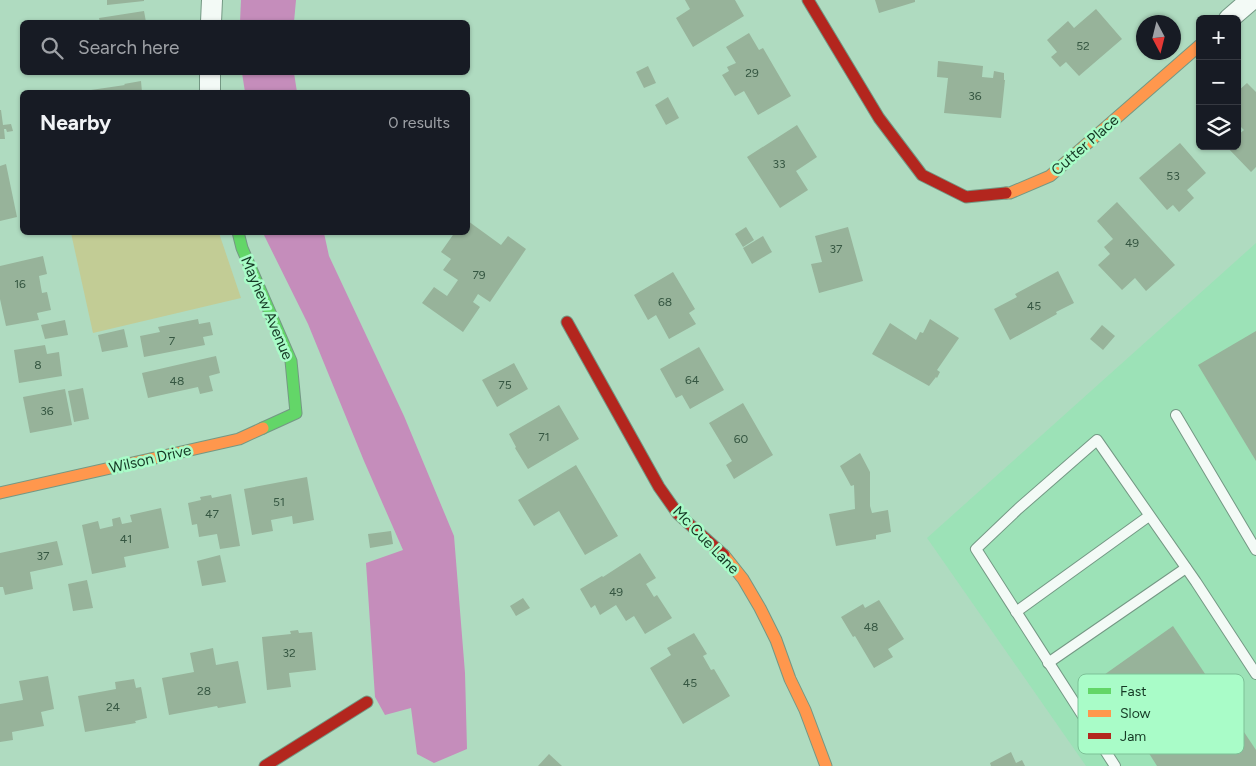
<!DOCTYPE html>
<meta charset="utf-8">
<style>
body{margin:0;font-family:Figtree,sans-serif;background:#242831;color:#f1f3f6}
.controls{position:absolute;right:15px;top:15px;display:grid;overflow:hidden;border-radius:8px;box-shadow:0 1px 4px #0004}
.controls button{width:45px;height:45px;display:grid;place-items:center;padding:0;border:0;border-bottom:1px solid #363941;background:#171b24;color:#f1f3f6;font:25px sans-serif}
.compass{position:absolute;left:1136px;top:15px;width:45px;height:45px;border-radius:50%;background:#171b24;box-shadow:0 1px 4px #0004;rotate:173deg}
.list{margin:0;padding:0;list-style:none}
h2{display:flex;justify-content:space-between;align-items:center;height:65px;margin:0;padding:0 20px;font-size:21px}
h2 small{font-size:16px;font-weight:400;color:#9ea1a6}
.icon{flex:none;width:28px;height:28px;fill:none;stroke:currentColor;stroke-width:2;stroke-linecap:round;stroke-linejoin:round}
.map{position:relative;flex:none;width:1256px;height:766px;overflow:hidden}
.search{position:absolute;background:#171b24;box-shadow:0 1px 4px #0004;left:20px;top:20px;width:450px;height:55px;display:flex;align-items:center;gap:12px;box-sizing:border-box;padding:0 18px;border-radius:8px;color:#9ea1a6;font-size:19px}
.panel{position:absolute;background:#171b24;box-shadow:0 1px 4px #0004;left:20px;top:90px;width:450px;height:145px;border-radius:8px}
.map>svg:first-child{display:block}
.built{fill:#9ce2b7}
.green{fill:#c2cc95}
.water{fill:#c58dbb}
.building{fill:#97b39a}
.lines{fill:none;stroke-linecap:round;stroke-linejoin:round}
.lane-casing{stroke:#749884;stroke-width:12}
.street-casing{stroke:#749884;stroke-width:22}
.fast-casing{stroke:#749884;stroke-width:13}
.slow-casing{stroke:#749884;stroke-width:13}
.jam-casing{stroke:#749884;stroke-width:13}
.lane{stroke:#f3faf6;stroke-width:10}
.street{stroke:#f3faf6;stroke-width:20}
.fast{stroke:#63d668;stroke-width:11}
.slow{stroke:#ff974d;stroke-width:11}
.jam{stroke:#b3261e;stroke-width:11}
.labels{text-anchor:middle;stroke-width:5;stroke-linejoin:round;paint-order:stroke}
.number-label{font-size:12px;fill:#365742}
.street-label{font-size:15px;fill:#153824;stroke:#a9fcc8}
.key{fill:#a9fcc8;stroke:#7dc197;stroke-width:1}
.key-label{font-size:14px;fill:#153824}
</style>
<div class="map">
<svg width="1256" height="766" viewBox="0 0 1256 766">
<rect width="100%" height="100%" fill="#afdbc0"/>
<path class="built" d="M 1256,243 L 1256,766 L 1086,766 L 927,538 Z"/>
<path class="green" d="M 71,233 L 219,233 L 241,298 L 93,333 Z"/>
<g class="water">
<path d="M 241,0 L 296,0 L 294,22 L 240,22 Z"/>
<path d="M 242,73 L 294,73 L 297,92 L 245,92 Z"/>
<path d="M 263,233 L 324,233 L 329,256 L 404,416 L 454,536 L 465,673 L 467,749 L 434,763 L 417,754 L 411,708 L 385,715 L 375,697 L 366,563 L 403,550 L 364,461 L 308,324 Z"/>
</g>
<g class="building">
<path d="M 107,0 L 144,0 L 144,1 L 107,5 Z"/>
<path d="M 685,0 L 735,0 L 744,16 L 693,47 L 676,18 L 690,9 Z"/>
<path d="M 875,0 L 915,0 L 915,2 L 879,13 Z"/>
<path d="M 1096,9 L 1122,39 L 1079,76 L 1066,62 L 1060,67 L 1051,57 L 1057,52 L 1047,40 L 1068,21 L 1074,28 Z"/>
<path d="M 144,11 L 146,22 L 100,22 L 99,18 Z"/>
<path d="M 749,33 L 759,50 L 763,48 L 791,96 L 758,115 L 744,91 L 735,96 L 722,75 L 729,71 L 727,67 L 736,63 L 726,47 Z"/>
<path d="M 938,61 L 983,66 L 982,77 L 993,78 L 994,71 L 1004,73 L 1004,80 L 1005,80 L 1001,118 L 944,113 L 948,78 L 937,77 Z"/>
<path d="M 648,66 L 656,83 L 644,88 L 636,72 Z"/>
<path d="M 141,81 L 142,92 L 91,92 L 91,90 L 125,85 L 124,84 Z"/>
<path d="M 1247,83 L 1256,92 L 1256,167 L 1251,172 L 1226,146 L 1237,146 L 1237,136 L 1244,130 L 1237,123 L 1237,92 Z"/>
<path d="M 668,97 L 679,118 L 666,125 L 655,105 Z"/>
<path d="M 0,110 L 1,110 L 3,125 L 11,124 L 13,131 L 7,132 L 6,129 L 4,129 L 5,139 L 0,139 Z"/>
<path d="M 797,125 L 817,157 L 796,171 L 808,190 L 780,208 L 747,157 Z"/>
<path d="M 1180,143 L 1206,173 L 1187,190 L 1194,198 L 1179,212 L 1173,205 L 1167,210 L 1139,178 Z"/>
<path d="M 6,164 L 17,217 L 0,221 L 0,166 Z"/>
<path d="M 1117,202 L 1175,265 L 1146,291 L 1135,278 L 1122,290 L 1098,265 L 1110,254 L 1104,247 L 1113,239 L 1097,221 Z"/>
<path d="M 468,221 L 501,245 L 508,236 L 526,249 L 490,302 L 478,294 L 473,302 L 480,307 L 463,332 L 422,303 L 434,287 L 447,296 L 458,280 L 443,270 L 451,259 L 441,252 L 455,232 L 468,232 Z"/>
<path d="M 746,227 L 754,240 L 743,247 L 735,234 Z"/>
<path d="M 848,227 L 863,281 L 819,293 L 811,264 L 822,262 L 815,236 Z"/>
<path d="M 763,236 L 772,252 L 752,264 L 743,248 Z"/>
<path d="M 43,256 L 47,274 L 39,276 L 42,293 L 47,292 L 51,310 L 37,313 L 39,320 L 6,326 L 0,299 L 0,266 Z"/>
<path d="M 1058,271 L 1074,303 L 1056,312 L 1057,314 L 1010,340 L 994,309 L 1017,297 L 1015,294 Z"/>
<path d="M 673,272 L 695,309 L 689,313 L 696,324 L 669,339 L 656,315 L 648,320 L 634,295 Z"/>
<path d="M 198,319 L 199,324 L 210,322 L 213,335 L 203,337 L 205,345 L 144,357 L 140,336 L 160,332 L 158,327 Z"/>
<path d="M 930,319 L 959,338 L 937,370 L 940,372 L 937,378 L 936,377 L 929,386 L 872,354 L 890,323 L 916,340 L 920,332 L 923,333 Z"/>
<path d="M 65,320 L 68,335 L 45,339 L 41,325 Z"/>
<path d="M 1102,325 L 1115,336 L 1103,350 L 1090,339 Z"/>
<path d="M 124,329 L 128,347 L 102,352 L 98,335 Z"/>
<path d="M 1256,331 L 1256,461 L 1198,365 Z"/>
<path d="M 45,345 L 47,354 L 59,352 L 62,376 L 19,383 L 14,350 Z"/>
<path d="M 699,347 L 724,390 L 690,409 L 682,395 L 676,398 L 660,369 Z"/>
<path d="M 216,356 L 220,373 L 209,376 L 213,391 L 200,394 L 198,387 L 148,398 L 142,373 Z"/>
<path d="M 514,363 L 528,389 L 497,407 L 482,380 Z"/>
<path d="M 83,388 L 89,419 L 74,422 L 68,391 Z"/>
<path d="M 65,389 L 72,425 L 30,433 L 23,397 Z"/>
<path d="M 743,403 L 773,455 L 734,479 L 726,465 L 732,461 L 709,423 Z"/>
<path d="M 559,405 L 579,439 L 528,469 L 515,448 L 516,447 L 509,434 Z"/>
<path d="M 860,453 L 870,472 L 870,506 L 872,513 L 888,510 L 891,532 L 876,535 L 876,539 L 836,546 L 829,514 L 855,509 L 854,485 L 851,486 L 840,466 Z"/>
<path d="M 576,465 L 618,536 L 585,555 L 559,511 L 534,526 L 518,500 Z"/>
<path d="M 307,477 L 314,520 L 293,524 L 292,516 L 271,520 L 273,531 L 252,535 L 244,489 Z"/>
<path d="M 231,494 L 240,546 L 220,549 L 217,534 L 199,537 L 197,524 L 192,525 L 188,503 L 201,500 L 200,497 L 211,495 L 212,498 Z"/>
<path d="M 161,508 L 169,548 L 124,557 L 126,567 L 92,574 L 82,525 L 98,521 L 100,529 L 113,526 L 112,519 L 120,517 L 122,524 L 132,522 L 130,515 Z"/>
<path d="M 391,531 L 393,544 L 370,548 L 368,534 Z"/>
<path d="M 57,541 L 63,565 L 30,572 L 33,589 L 5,595 L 3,587 L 0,587 L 0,553 Z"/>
<path d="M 640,553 L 656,578 L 646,584 L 654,597 L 657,595 L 672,618 L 645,634 L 634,616 L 626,621 L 616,605 L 600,615 L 595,605 L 591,608 L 580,589 L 602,576 L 603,577 Z"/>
<path d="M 220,555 L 226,582 L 202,586 L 197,561 Z"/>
<path d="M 87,580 L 93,608 L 73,611 L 68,584 Z"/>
<path d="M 523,598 L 530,608 L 516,616 L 510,606 Z"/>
<path d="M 879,600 L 904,639 L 888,649 L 893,657 L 874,668 L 855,636 L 853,637 L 841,617 L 863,604 L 865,608 Z"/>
<path d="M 1173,626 L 1256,750 L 1256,766 L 1157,766 L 1101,677 Z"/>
<path d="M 298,630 L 299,633 L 312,632 L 316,670 L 289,673 L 291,687 L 267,690 L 262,637 L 291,634 L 290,631 Z"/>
<path d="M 694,633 L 707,654 L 703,656 L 711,670 L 714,669 L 730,696 L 683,724 L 650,668 L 671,655 L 667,648 Z"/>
<path d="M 213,648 L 216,665 L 238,661 L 246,703 L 218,708 L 217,706 L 169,715 L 162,678 L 194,672 L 190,653 Z"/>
<path d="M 48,676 L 54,709 L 41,712 L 44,726 L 12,732 L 13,740 L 0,742 L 0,704 L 23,700 L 19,681 Z"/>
<path d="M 134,679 L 136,688 L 141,687 L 147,718 L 135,721 L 136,723 L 85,732 L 78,696 L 116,689 L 115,682 Z"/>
<path d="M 1011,752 L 1016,763 L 1022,760 L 1025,766 L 991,766 L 990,763 Z"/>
<path d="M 549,754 L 562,766 L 538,766 Z"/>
</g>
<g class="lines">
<g class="lane-casing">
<g id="lane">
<path d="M 1176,415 L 1256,550"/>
<path d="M 1016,612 L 1149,516"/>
<path d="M 1048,663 L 1186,568"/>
<path d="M 1115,766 L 976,549 L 1018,509 L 1097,440 L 1196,582 L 1256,674"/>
</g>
</g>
<g class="street-casing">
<g id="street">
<path d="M 1229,19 L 1251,0"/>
<path d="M 211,22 L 212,0"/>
<path d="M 210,72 L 210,92"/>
</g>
</g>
<g class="fast-casing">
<path id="fast" d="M 238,232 L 242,248 L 291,361 L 296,413 L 263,428"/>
</g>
<g class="slow-casing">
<g id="slow">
<path d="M 1006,193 L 1010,193 L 1050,176 L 1200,45"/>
<path d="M 0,493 L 239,439 L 263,428"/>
<path d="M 724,555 L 743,579 L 760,608 L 776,640 L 790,679 L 805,710 L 826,766"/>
</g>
</g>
<g class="jam-casing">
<g id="jam">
<path d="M 808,0 L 879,118 L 922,175 L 966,197 L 1006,193"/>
<path d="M 567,322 L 659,487 L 678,514 L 724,555"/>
<path d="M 265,766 L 367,702"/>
</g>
</g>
<use href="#lane" class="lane"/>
<use href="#street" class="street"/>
<use href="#fast" class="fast"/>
<use href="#slow" class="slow"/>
<use href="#jam" class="jam"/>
</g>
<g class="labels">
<g class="number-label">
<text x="1083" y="50">52</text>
<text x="752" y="77">29</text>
<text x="975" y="100">36</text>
<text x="779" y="168">33</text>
<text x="1173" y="180">53</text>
<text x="1132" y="247">49</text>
<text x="836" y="253">37</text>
<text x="479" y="279">79</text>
<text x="20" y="288">16</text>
<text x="665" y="306">68</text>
<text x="1034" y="310">45</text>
<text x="172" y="345">7</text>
<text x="38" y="369">8</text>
<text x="692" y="384">64</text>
<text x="177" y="385">48</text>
<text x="505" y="389">75</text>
<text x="47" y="415">36</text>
<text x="544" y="441">71</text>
<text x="741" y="443">60</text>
<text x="279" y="506">51</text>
<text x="212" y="518">47</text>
<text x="126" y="543">41</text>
<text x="43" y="560">37</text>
<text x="616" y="596">49</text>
<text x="871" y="631">48</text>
<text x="289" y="657">32</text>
<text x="690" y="687">45</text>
<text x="204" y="695">28</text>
<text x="113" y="711">24</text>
</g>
<g class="street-label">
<text transform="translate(1085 145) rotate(-41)" y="5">Cutter Place</text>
<text transform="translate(267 308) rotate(67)" y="5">Mayhew Avenue</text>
<text transform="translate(150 459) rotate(-13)" y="5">Wilson Drive</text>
<text transform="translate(706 540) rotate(46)" y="5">Mc Cue Lane</text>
</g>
</g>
<rect x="1078" y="674" width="166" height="80" rx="8" class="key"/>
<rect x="1088" y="688" width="23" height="6" fill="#63d668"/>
<rect x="1088" y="710" width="23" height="7" fill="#ff974d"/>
<rect x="1088" y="733" width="23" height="6" fill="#b3261e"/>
<g class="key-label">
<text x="1120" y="696">Fast</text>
<text x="1120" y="718">Slow</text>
<text x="1120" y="741">Jam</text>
</g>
</svg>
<div class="controls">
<button>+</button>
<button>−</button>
<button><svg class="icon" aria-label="layers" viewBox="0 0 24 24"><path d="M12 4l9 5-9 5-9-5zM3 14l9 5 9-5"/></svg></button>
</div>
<svg class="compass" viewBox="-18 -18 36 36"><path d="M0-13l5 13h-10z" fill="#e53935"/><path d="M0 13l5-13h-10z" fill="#9ea1a6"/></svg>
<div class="search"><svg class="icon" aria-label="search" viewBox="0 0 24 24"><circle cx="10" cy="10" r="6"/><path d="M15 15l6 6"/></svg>Search here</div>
<section class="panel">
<h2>Nearby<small>0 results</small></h2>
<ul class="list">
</ul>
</section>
</div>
